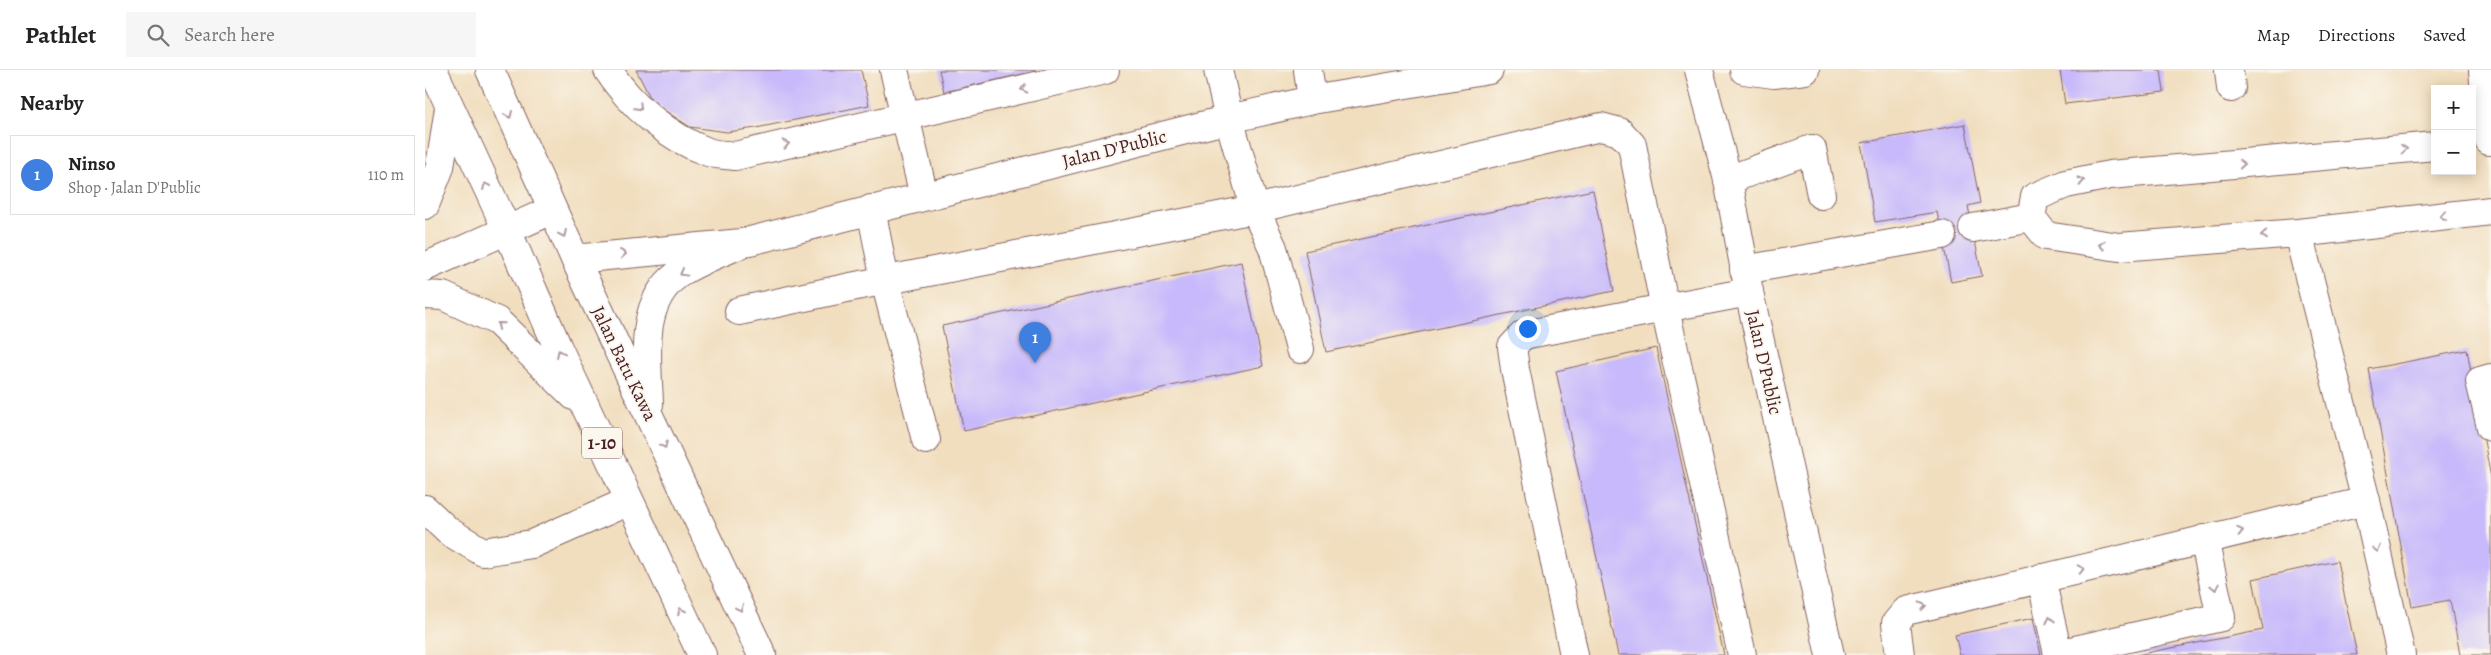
<!DOCTYPE html>
<meta charset="utf-8">
<style>
body{margin:0;font-family:Alegreya,serif;background:#f6f6f6;color:#222}
.controls{position:absolute;right:15px;top:15px;display:grid;overflow:hidden;border-radius:0px;box-shadow:0 2px 12px #0003}
.controls button{width:45px;height:45px;display:grid;place-items:center;padding:0;border:0;border-bottom:1px solid #e0e0e0;background:#fff;color:#222;font:25px sans-serif}
.you{position:absolute;left:1102px;top:258px;width:18px;height:18px;margin:-12px;border:4px solid #fff;border-radius:50%;background:#1a73e8;box-shadow:0 0 0 8px #1a73e833}
.badge{display:grid;place-items:center;width:32px;height:32px;border-radius:50%;background:#d93025;color:#fff;font-size:16px;font-weight:700}
.pin{position:absolute;translate:-50% -41px;filter:drop-shadow(0 1px 2px #0008)}
.pin::after{content:'';position:absolute;top:26px;width:18px;height:15px;background:inherit;clip-path:polygon(0 0,100% 0,50% 100%)}
.list{margin:0;padding:0;list-style:none}
h2{display:flex;justify-content:space-between;align-items:center;height:65px;margin:0;padding:0 20px;font-size:21px}
h2 small{font-size:16px;font-weight:400;color:#767676}
.list li{display:grid;grid-template-columns:32px 1fr auto;gap:15px;align-items:center;box-sizing:border-box;height:80px;margin:0 10px 10px;padding:0 10px;border:1px solid #e0e0e0;border-radius:0px}
.list b{display:block;font-size:19px;white-space:nowrap}
.list p{margin:0;font-size:16px;white-space:nowrap;color:#767676}
.list em{font-size:16px;font-style:normal;color:#767676}
.icon{flex:none;width:28px;height:28px;fill:none;stroke:currentColor;stroke-width:2;stroke-linecap:round;stroke-linejoin:round}
.map{position:relative;flex:none;width:2066px;height:585px;overflow:hidden}
header{display:flex;align-items:center;gap:30px;box-sizing:border-box;height:70px;padding:0 25px;background:#fff;border-bottom:1px solid #e0e0e0}
header strong{font-size:24px}
nav{display:flex;gap:28px;margin-inline-start:auto;font-size:18px}
.search{width:350px;height:45px;background:#f6f6f6;display:flex;align-items:center;gap:12px;box-sizing:border-box;padding:0 18px;border-radius:0px;color:#767676;font-size:19px}
main{display:flex}
aside{flex:1;background:#fff}
.map>svg:first-child{display:block}
.building{fill:#c7b9fb}
.lines{fill:none;stroke-linecap:round;stroke-linejoin:round}
.minor-casing{stroke:#84625f;stroke-width:30}
.highway-casing{stroke:#84625f;stroke-width:30}
.minor{stroke:#fff;stroke-width:28}
.highway{stroke:#fff;stroke-width:28}
.oneway{stroke:#ae9aa0}
.labels{text-anchor:middle;stroke-width:4;stroke-linejoin:round;paint-order:stroke}
.shield{fill:#fbf7ec;stroke:#7f6065;stroke-width:1}
.shield-label{font-size:18px;font-weight:bold;fill:#4a1f2b}
.street-label{font-size:19px;fill:#4a1f2b;stroke:#fbf7ec}
</style>
<header>
<strong>Pathlet</strong>
<div class="search"><svg class="icon" aria-label="search" viewBox="0 0 24 24"><circle cx="10" cy="10" r="6"/><path d="M15 15l6 6"/></svg>Search here</div>
<nav><a>Map</a><a>Directions</a><a>Saved</a></nav>
</header>
<main>
<aside>
<h2>Nearby<small></small></h2>
<ul class="list">
<li><span class="badge" style="background:#3f7fe0">1</span><div><b>Ninso</b><p>Shop · Jalan D'Public</p></div><em>110 m</em></li>
</ul>
</aside>
<div class="map">
<svg width="2066" height="585" viewBox="0 0 2066 585">
<rect width="100%" height="100%" fill="#fbf7ec"/>
<filter id="ink" filterUnits="userSpaceOnUse"><feTurbulence type="fractalNoise" baseFrequency=".02" numOctaves="2"/><feDisplacementMap in="SourceGraphic" scale="10" xChannelSelector="R" yChannelSelector="G"/><feConvolveMatrix kernelMatrix="1 2 1 2 8 2 1 2 1" color-interpolation-filters="sRGB"/></filter>
<filter id="wash" filterUnits="userSpaceOnUse"><feTurbulence type="fractalNoise" baseFrequency=".0096" numOctaves="4" result="noise"/><feDisplacementMap in="SourceGraphic" scale="20" xChannelSelector="R" yChannelSelector="G"/><feGaussianBlur stdDeviation="1.12" result="paint"/><feColorMatrix in="noise" values="0 0 0 0 0 0 0 0 0 0 0 0 0 0 0 0 0 1.4 0 .05"/><feComposite in="paint" operator="in"/></filter>
<g filter="url(#wash)">
<rect width="100%" height="100%" fill="#f1debf"/>
<g id="blocks">
<g class="building">
<path d="M 211,0 L 436,0 L 444,35 L 331,58 L 302,62 L 265,57 L 228,33 Z"/>
<path d="M 514,0 L 611,0 L 611,1 L 519,22 Z"/>
<path d="M 1635,0 L 1736,0 L 1739,22 L 1640,34 Z"/>
<path d="M 1540,54 L 1555,133 L 1543,136 L 1557,206 L 1526,212 L 1512,142 L 1450,152 L 1436,73 Z"/>
<path d="M 1168,120 L 1189,221 L 901,282 L 880,181 Z"/>
<path d="M 816,192 L 838,296 L 539,361 L 517,256 Z"/>
<path d="M 1231,278 L 1299,585 L 1193,585 L 1131,301 Z"/>
<path d="M 2042,280 L 2066,408 L 2066,585 L 2035,585 L 2025,530 L 1987,537 L 1944,299 Z"/>
<path d="M 1912,491 L 1932,585 L 1711,585 L 1838,560 L 1828,509 Z"/>
<path d="M 1608,548 L 1616,585 L 1535,585 L 1530,565 Z"/>
</g>
</g>
</g>
<g filter="url(#ink)">
<use href="#blocks" fill-opacity="0" stroke="#84625f" stroke-width="1"/>
<g class="lines">
<g class="minor-casing">
<g id="minor">
<path d="M 183,0 C 205,35 244,68 283,82 C 291,85 302,85 310,86 L 680,0"/>
<path d="M 469,0 L 499,126"/>
<path d="M 793,0 L 804,49 L 830,139 L 848,178 L 875,279"/>
<path d="M 883,0 L 887,30"/>
<path d="M 1274,0 L 1303,110 L 1324,222 L 1405,585"/>
<path d="M 1319,0 L 1349,4 L 1380,0"/>
<path d="M 1804,0 L 1806,18"/>
<path d="M 2058,0 L 2064,71"/>
<path d="M 2010,76 L 1685,105 L 1641,114 L 1610,127 L 1606,147 L 1621,166 L 1694,177 L 1873,163 L 2066,141"/>
<path d="M 1303,110 L 1387,79 L 1396,125"/>
<path d="M 446,139 L 460,211 L 501,370"/>
<path d="M 1548,158 L 1606,147"/>
<path d="M 1873,163 L 1941,431 L 1976,585"/>
<path d="M 150,189 L 317,173 L 804,49 L 887,30 L 1064,0"/>
<path d="M 0,197 L 127,140"/>
<path d="M 1319,200 L 1517,165"/>
<path d="M 314,241 L 426,217 L 830,139 L 1176,57 L 1195,62 L 1207,75 L 1240,239 L 1317,585"/>
<path d="M 2066,308 L 2055,311 L 2066,357"/>
<path d="M 0,439 L 23,461 L 58,482 L 107,474 L 204,431"/>
<path d="M 1616,508 L 1633,584 L 1796,547 L 1779,469"/>
<path d="M 1149,585 L 1090,299 L 1087,277 L 1098,265 L 1324,222"/>
<path d="M 1475,585 L 1471,553 L 1481,541 L 1941,431"/>
</g>
</g>
<g class="highway-casing">
<g id="highway">
<path d="M 8,0 L 82,160 L 133,278 L 277,585"/>
<path d="M 65,0 L 150,189 L 337,585"/>
<path d="M 0,135 L 15,97 L 24,38"/>
<path d="M 0,225 L 18,226 L 72,251 L 149,326"/>
<path d="M 224,334 C 223,292 212,235 252,205 C 269,192 297,183 317,173"/>
</g>
</g>
<use href="#minor" class="minor"/>
<use href="#highway" class="highway"/>
</g>
<defs><path id="oneway-chevron" d="M-2-3.5L2.5 0L-2 3.5" fill="none" stroke-width="1.6" stroke-linecap="round" stroke-linejoin="round" transform="scale(1.25)"/></defs>
<g class="oneway">
<use href="#oneway-chevron" transform="translate(599 19) rotate(167)"/>
<use href="#oneway-chevron" transform="translate(214 37) rotate(45)"/>
<use href="#oneway-chevron" transform="translate(84 45) rotate(66)"/>
<use href="#oneway-chevron" transform="translate(361 74) rotate(-13)"/>
<use href="#oneway-chevron" transform="translate(1979 79) rotate(-5)"/>
<use href="#oneway-chevron" transform="translate(1817 94) rotate(-5)"/>
<use href="#oneway-chevron" transform="translate(1656 111) rotate(-12)"/>
<use href="#oneway-chevron" transform="translate(61 116) rotate(-115)"/>
<use href="#oneway-chevron" transform="translate(2018 146) rotate(174)"/>
<use href="#oneway-chevron" transform="translate(138 164) rotate(65)"/>
<use href="#oneway-chevron" transform="translate(1839 165) rotate(175)"/>
<use href="#oneway-chevron" transform="translate(1677 175) rotate(-174)"/>
<use href="#oneway-chevron" transform="translate(198 184) rotate(-6)"/>
<use href="#oneway-chevron" transform="translate(258 203) rotate(151)"/>
<use href="#oneway-chevron" transform="translate(75 255) rotate(-140)"/>
<use href="#oneway-chevron" transform="translate(135 283) rotate(-115)"/>
<use href="#oneway-chevron" transform="translate(239 375) rotate(65)"/>
<use href="#oneway-chevron" transform="translate(1815 461) rotate(-13)"/>
<use href="#oneway-chevron" transform="translate(1952 479) rotate(77)"/>
<use href="#oneway-chevron" transform="translate(1656 499) rotate(-13)"/>
<use href="#oneway-chevron" transform="translate(1790 517) rotate(78)"/>
<use href="#oneway-chevron" transform="translate(1498 536) rotate(-13)"/>
<use href="#oneway-chevron" transform="translate(315 538) rotate(65)"/>
<use href="#oneway-chevron" transform="translate(256 541) rotate(-115)"/>
<use href="#oneway-chevron" transform="translate(1625 550) rotate(-103)"/>
</g>
</g>
<g class="labels">
<rect class="shield" x="157" y="357.5" width="40" height="31" rx="4"/>
<g class="shield-label">
<text x="177" y="379">1-10</text>
</g>
<g class="street-label">
<text transform="translate(689 78) rotate(-14)" y="7">Jalan D'Public</text>
<text transform="translate(1340 292) rotate(77)" y="7">Jalan D'Public</text>
<text transform="translate(200 293) rotate(64)" y="7">Jalan Batu Kawa</text>
</g>
</g>
</svg>
<div class="controls">
<button>+</button>
<button>−</button>
</div>
<div class="you"></div>
<div class="pin badge" style="left:610px;top:293px;background:#3f7fe0">1</div>
</div>
</main>
